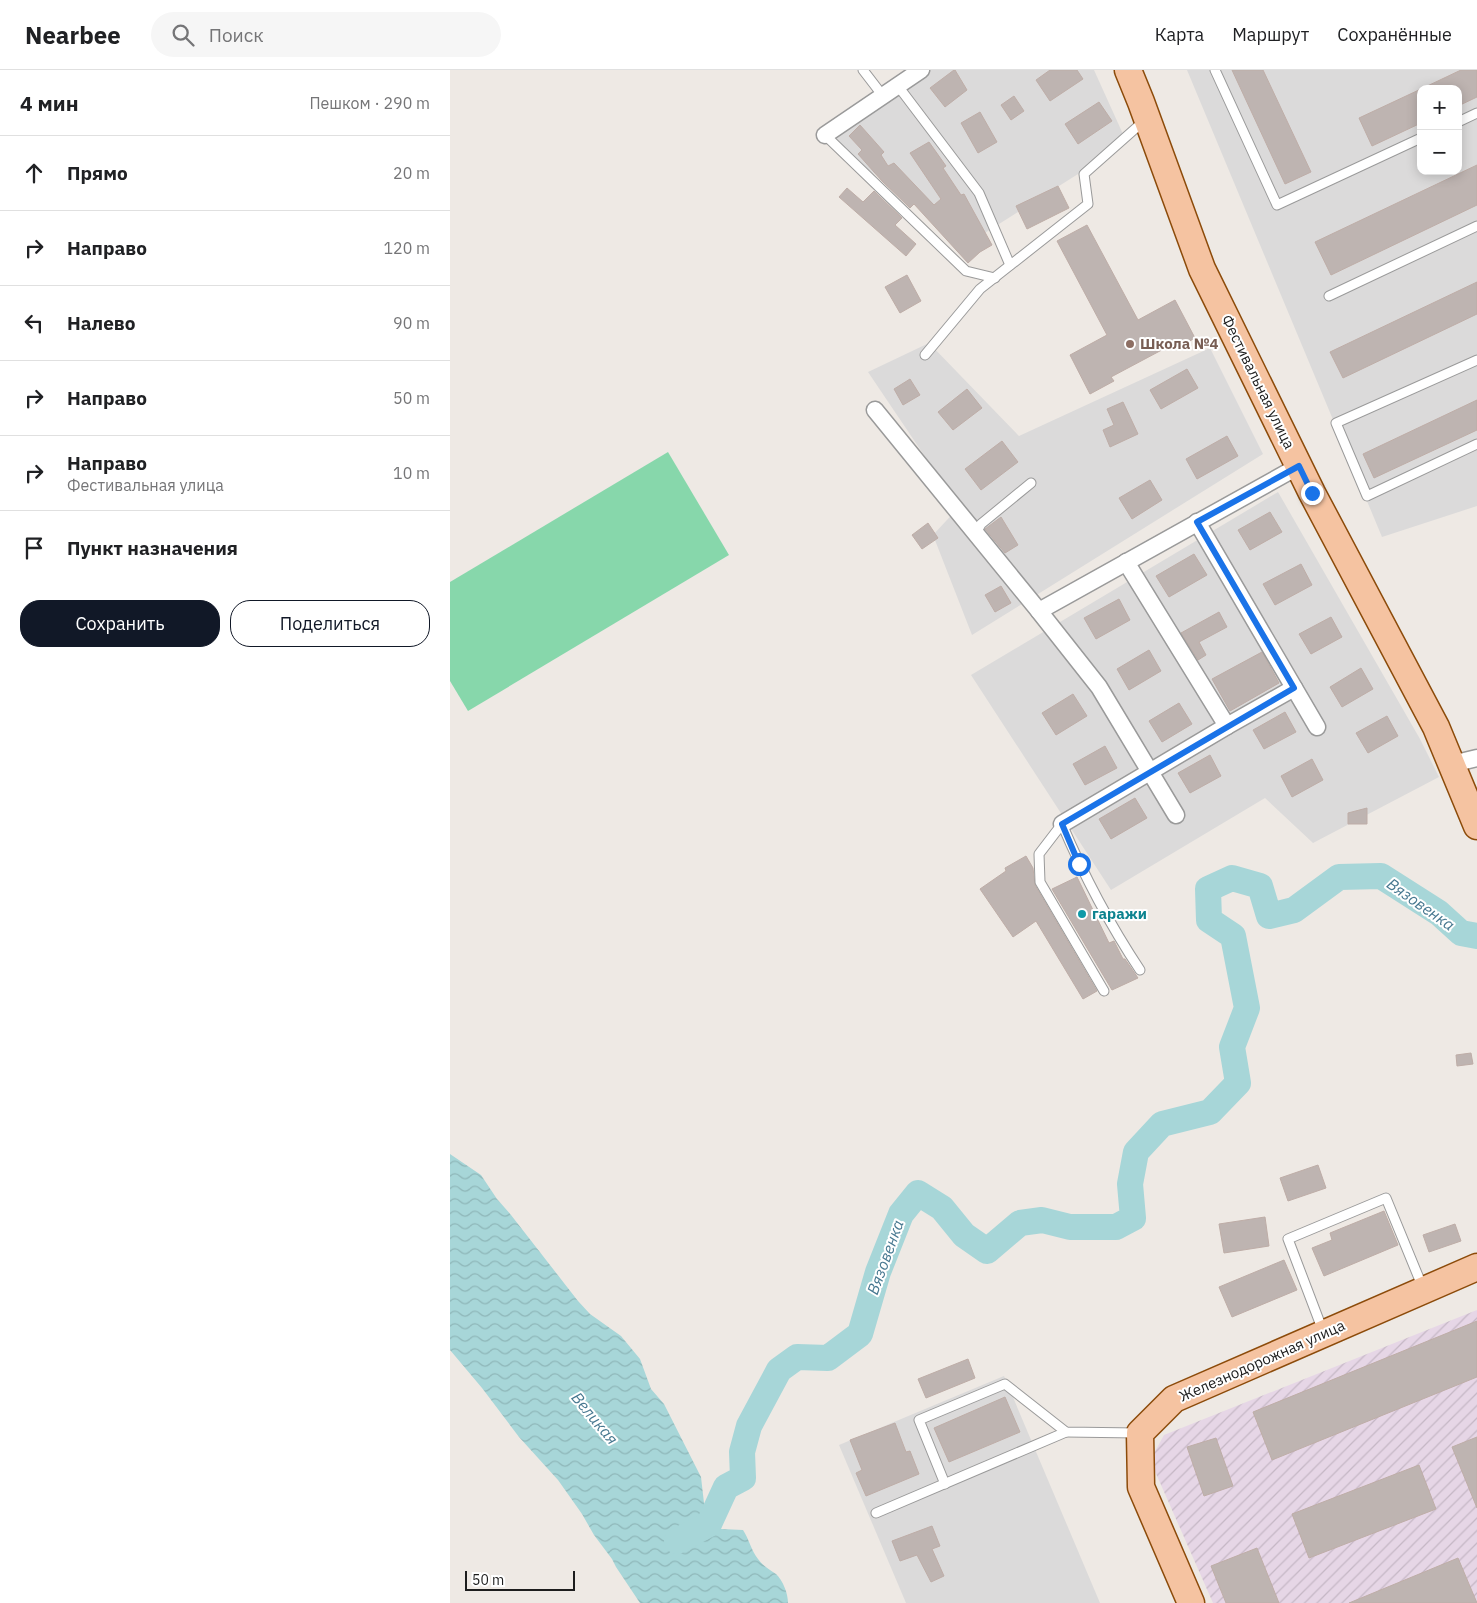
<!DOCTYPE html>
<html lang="ru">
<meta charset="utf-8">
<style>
body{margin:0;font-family:"IBM Plex Sans",sans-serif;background:#f6f6f6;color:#202124}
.controls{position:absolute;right:15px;top:15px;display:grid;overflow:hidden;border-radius:10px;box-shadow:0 2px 12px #0003}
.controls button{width:45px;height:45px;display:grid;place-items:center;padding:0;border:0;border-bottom:1px solid #e0e0e0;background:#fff;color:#202124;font:25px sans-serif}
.scale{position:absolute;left:15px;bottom:12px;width:110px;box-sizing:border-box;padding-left:5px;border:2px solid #1d1d1d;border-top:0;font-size:14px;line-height:18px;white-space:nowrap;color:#1d1d1d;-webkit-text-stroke:4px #fff;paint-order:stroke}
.stop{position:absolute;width:15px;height:15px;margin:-11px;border:4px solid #1a73e8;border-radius:50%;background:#fff}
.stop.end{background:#1a73e8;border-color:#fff;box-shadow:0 1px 5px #0008}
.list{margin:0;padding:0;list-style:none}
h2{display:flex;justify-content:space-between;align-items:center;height:65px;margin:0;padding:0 20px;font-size:21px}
h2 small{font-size:16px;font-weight:400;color:#757577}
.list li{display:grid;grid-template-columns:32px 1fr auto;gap:15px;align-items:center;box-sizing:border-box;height:75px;padding:0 20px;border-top:1px solid #e0e0e0}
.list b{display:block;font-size:19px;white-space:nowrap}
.list p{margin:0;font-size:16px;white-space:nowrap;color:#757577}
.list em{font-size:16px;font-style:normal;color:#757577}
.actions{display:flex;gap:10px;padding:15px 20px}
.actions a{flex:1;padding:11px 0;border:1px solid #111827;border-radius:20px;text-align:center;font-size:18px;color:#111827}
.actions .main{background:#111827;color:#fff}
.icon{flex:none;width:28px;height:28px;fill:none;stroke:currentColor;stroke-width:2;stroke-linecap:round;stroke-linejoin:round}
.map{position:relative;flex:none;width:1027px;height:1533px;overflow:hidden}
header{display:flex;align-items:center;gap:30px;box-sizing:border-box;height:70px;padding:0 25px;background:#fff;border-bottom:1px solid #e0e0e0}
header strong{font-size:24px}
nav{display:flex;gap:28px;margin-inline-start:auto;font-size:18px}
.search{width:350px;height:45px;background:#f6f6f6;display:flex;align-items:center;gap:12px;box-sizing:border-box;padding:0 18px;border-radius:28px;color:#757577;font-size:19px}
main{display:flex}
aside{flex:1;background:#fff}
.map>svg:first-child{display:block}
.residential{fill:#dbdada;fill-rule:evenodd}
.industrial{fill:url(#industrial-furrows)}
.pitch{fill:#87d7ab}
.water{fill:url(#water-waves)}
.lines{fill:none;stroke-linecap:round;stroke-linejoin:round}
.river{stroke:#a7d6d8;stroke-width:26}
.building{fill:#beb4b1;stroke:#beada7}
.service-casing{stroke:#9a9a9a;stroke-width:11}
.minor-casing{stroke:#9a9a9a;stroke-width:19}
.primary-casing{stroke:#8c4b0a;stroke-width:29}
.service{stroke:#fff;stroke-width:9}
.minor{stroke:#fff;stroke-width:16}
.primary{stroke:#f5c3a1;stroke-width:26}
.route{stroke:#1a73e8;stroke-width:6}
.education-dot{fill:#8d6e63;stroke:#fff;stroke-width:2}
.culture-dot{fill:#0f9aa8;stroke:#fff;stroke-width:2}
.labels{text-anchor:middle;stroke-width:4;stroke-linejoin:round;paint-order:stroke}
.education-label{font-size:15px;font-weight:bold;fill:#785e54;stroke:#fff;text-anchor:start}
.street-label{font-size:15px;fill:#1d1d1d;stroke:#fff}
.culture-label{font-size:15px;font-weight:bold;fill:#0d838f;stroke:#fff;text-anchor:start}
.water-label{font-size:16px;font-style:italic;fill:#477890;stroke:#fff}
</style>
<header>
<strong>Nearbee</strong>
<div class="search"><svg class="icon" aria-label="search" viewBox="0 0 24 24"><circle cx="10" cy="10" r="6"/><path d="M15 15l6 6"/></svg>Поиск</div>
<nav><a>Карта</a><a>Маршрут</a><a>Сохранённые</a></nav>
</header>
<main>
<aside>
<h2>4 мин<small>Пешком · 290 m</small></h2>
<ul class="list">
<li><svg class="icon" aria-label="ahead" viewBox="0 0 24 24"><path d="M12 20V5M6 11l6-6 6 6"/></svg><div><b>Прямо</b></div><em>20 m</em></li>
<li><svg class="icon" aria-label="right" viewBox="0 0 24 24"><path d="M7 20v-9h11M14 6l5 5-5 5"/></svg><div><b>Направо</b></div><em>120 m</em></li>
<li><svg class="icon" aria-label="left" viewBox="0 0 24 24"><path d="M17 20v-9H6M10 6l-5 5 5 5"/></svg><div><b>Налево</b></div><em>90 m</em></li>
<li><svg class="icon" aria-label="right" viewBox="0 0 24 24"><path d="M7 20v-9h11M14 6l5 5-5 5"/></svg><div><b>Направо</b></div><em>50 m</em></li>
<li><svg class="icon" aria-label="right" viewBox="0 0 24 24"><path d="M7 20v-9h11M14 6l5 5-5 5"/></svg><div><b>Направо</b><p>Фестивальная улица</p></div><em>10 m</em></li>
<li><svg class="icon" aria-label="arrive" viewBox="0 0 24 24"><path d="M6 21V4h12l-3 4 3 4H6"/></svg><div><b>Пункт назначения</b></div></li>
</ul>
<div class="actions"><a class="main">Сохранить</a><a>Поделиться</a></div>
</aside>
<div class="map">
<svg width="1027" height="1533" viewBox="0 0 1027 1533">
<defs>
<pattern id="industrial-furrows" width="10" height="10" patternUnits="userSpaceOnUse" patternTransform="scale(1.25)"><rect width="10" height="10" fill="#e6d6e6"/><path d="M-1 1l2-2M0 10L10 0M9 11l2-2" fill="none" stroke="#c5b7c5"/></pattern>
<pattern id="water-waves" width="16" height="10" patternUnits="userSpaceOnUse" patternTransform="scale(1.25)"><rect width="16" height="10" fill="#a7d6d8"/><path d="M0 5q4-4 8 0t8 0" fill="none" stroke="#8fb7b9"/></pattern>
</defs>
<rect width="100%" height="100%" fill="#eee9e4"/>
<g class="residential">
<path d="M 478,0 L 644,0 L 677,73 L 519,173 L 371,65 Z"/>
<path d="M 737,0 L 1027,0 L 1027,436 L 932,467 ZM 971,19 L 1008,19 L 1008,101 L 971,101 Z"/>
<path d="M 479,273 L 569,366 L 760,278 L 813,384 L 522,565 L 483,465 L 509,437 L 418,302 Z"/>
<path d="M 828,422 L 970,669 L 989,707 L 863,773 L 815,728 L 661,820 L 521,605 Z"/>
<path d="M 554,1306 L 650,1533 L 456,1533 L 389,1375 Z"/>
</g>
<path class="industrial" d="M 1027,1240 L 1027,1533 L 763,1533 L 704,1399 L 702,1387 L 714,1365 Z"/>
<path class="pitch" d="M 218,382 L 279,485 L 18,641 L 0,611 L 0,512 Z"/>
<path class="water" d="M 0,1084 L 31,1105 L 47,1129 L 61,1145 L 128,1231 L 140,1244 L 171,1266 L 190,1289 L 201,1319 L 214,1334 L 251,1407 L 254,1433 L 259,1454 L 271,1459 L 293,1460 C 299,1469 301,1480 308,1489 C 313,1496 319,1499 326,1504 C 333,1511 338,1523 338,1533 L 190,1533 L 166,1497 L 162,1489 L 144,1465 L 132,1444 L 108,1410 L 69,1367 L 32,1318 L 0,1280 Z"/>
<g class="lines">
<path class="river" d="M 227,1471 L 259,1454 L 276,1417 L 293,1408 L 292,1382 L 299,1356 L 329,1300 L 347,1287 L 378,1288 L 410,1264 L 428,1202 L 451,1144 L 468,1123 L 492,1138 L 514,1165 L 537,1181 L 570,1153 L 592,1150 L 620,1157 L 666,1157 L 683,1148 L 680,1114 L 686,1082 L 712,1054 L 760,1042 L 788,1013 L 782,977 L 797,938 L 783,866 L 759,850 L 758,819 L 782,808 L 810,816 L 819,846 L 844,840 L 889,807 L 931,806 L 989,843 L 1011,863 L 1027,866"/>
</g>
<g class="building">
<path d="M 504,0 L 505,0 L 517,20 L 495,37 L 480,18 Z"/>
<path d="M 600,0 L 627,0 L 633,9 L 600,31 L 586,10 Z"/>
<path d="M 782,0 L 813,0 L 861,102 L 835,114 Z"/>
<path d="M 1011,0 L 1027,0 L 1027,27 L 1008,36 L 1008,19 L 971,19 Z"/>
<path d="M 971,19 L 971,53 L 922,76 L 909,48 Z"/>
<path d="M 564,26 L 574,41 L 561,50 L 551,35 Z"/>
<path d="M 649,32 L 662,51 L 628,74 L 615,54 Z"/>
<path d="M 530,42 L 547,72 L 528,83 L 511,53 Z"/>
<path d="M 410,55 L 434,82 L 431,85 L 438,96 L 444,93 L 484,135 L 491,129 L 460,83 L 479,72 L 496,96 L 493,98 L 511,125 L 514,124 L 542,175 L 530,182 L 518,193 L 464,134 L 460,138 L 432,111 L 408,84 L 412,80 L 399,66 Z"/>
<path d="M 1027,95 L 1027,135 L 881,205 L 865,172 Z"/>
<path d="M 608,116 L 619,138 L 577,159 L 566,136 Z"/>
<path d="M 397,118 L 413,132 L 424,121 L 452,148 L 445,155 L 466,174 L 456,186 L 389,127 Z"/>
<path d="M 637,155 L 688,250 L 725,230 L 745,268 L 726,279 L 723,274 L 661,307 L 664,311 L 640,324 L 620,285 L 657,265 L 607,171 Z"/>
<path d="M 457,205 L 471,231 L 450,243 L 435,217 Z"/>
<path d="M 1027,212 L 1027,244 L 893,308 L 880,282 Z"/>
<path d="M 737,299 L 748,318 L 711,339 L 700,320 Z"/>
<path d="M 460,309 L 470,325 L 453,335 L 444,319 Z"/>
<path d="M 517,319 L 532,338 L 503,360 L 488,342 Z"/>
<path d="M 1027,330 L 1027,360 L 924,408 L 913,384 Z"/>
<path d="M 673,332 L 688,364 L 660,377 L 653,360 L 664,355 L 657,339 Z"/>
<path d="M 777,366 L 788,386 L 747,409 L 736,389 Z"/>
<path d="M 552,371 L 568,392 L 531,420 L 515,399 Z"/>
<path d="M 700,410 L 712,430 L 682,449 L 669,428 Z"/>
<path d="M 820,442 L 832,462 L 800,480 L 788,460 Z"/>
<path d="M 551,447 L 568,475 L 555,483 L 535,459 Z"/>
<path d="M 478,453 L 488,468 L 472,479 L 462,465 Z"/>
<path d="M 744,484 L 757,505 L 719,527 L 706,506 Z"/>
<path d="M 851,494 L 862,515 L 825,535 L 813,514 Z"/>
<path d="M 551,516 L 561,533 L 545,542 L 535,525 Z"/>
<path d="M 669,529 L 680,550 L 646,569 L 634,548 Z"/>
<path d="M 769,542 L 777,557 L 749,572 L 756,585 L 748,590 L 731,563 Z"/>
<path d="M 881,547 L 892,567 L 861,584 L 849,564 Z"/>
<path d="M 699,580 L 711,601 L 679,620 L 667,599 Z"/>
<path d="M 812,582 L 829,613 L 780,641 L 762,609 Z"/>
<path d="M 911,598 L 923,619 L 892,637 L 880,617 Z"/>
<path d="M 623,624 L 637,646 L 606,665 L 592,643 Z"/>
<path d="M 729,633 L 742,654 L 712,672 L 699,651 Z"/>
<path d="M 835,642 L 846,662 L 814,679 L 803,660 Z"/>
<path d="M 937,646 L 948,666 L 918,683 L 906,663 Z"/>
<path d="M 655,676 L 667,698 L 635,715 L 623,694 Z"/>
<path d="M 760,685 L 771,706 L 740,723 L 728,703 Z"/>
<path d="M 862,689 L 873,710 L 842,727 L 831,706 Z"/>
<path d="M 685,728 L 697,748 L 661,769 L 649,749 Z"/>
<path d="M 917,738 L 917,754 L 898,754 L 898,743 Z"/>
<path d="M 576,786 L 583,798 L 585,815 L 647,921 L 633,929 L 586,851 L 563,867 L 530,819 L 556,801 L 555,798 Z"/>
<path d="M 627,807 L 659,873 L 664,871 L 673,889 L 675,889 L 688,908 L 662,920 L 602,819 Z"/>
<path d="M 1021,983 L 1023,994 L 1007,996 L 1006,985 Z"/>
<path d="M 868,1095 L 876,1118 L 838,1131 L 830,1108 Z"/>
<path d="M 934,1141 L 948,1175 L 874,1206 L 862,1178 L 882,1170 L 880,1163 Z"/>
<path d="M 815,1147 L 819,1176 L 774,1183 L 769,1154 Z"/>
<path d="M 1005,1154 L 1011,1171 L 979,1182 L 973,1165 Z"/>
<path d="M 834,1190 L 847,1220 L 782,1247 L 769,1217 Z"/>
<path d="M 1027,1251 L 1027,1307 L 822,1390 L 803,1342 Z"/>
<path d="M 518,1289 L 525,1308 L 476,1328 L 468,1309 Z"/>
<path d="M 555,1327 L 570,1362 L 499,1392 L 484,1358 Z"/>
<path d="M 445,1353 L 456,1382 L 460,1381 L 469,1404 L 416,1426 L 406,1403 L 412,1400 L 400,1370 Z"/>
<path d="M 1027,1367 L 1027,1438 L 1002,1377 Z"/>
<path d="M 766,1368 L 783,1416 L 754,1426 L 737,1377 Z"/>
<path d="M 969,1395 L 986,1439 L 859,1488 L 842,1444 Z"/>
<path d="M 482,1456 L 490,1476 L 482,1479 L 494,1506 L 481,1512 L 467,1485 L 450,1491 L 442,1471 Z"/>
<path d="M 807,1478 L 829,1533 L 776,1533 L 761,1496 Z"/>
<path d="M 1008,1488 L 1027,1533 L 899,1533 Z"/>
</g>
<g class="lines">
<g class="service-casing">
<g id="service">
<path d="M 413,0 L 433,26"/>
<path d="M 765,0 L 827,135 L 971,68"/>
<path d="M 448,16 L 529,123 L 560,195"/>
<path d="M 1008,52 L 1027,43"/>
<path d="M 375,65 L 516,201 L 545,208"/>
<path d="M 879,226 L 1027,156"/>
<path d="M 475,285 L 530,219 L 638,134 L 634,104 L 695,50"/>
<path d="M 1027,290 L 886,353 L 917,426 L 1027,374"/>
<path d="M 526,463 L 531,454 L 581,413"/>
<path d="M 612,754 L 589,784 L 590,812 L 654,921"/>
<path d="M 612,754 C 634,806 658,852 690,900"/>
<path d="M 873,1261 L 838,1169 L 936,1128 L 973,1218"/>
<path d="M 495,1414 L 469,1350 L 555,1314 L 616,1362 L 687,1363"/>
<path d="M 426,1443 L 616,1362"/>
</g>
</g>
<g class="minor-casing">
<g id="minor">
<path d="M 375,65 L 471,0"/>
<path d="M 425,340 L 589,541"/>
<path d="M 747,452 L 867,657"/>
<path d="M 676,492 L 777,656 L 844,618"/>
<path d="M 1002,694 L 1027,688"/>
<path d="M 726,745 L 649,617 L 589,541 L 849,396"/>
<path d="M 612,754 L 777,656"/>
</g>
</g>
<g class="primary-casing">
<g id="primary">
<path d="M 678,0 L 691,32 L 752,199 L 862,423 L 986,657 L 1027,756"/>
<path d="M 741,1533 L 691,1417 L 690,1363 L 724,1329 L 1027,1197"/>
</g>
</g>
<use href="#service" class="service"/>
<use href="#minor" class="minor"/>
<use href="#primary" class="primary"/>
</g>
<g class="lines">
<path class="route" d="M 629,794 L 612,754 L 844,618 L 747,452 L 849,396 L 862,423"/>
</g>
<circle class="education-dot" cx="680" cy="274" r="5"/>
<circle class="culture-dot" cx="632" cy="844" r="5"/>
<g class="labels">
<g class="education-label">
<text x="690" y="279">Школа №4</text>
</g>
<g class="street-label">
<text transform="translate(808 312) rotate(64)" y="5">Фестивальная улица</text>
<text transform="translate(812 1291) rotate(-24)" y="5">Железнодорожная улица</text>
</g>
<g class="culture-label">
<text x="642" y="849">гаражи</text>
</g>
<g class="water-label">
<text transform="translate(971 834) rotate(35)" y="6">Вязовенка</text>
<text transform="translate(435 1187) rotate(-70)" y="6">Вязовенка</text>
<text transform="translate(145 1348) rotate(50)" y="6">Великая</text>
</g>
</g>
</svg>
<div class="controls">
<button>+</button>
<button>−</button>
</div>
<div class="scale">50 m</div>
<div class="stop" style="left:629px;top:794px"></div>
<div class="stop end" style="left:862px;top:423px"></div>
</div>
</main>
